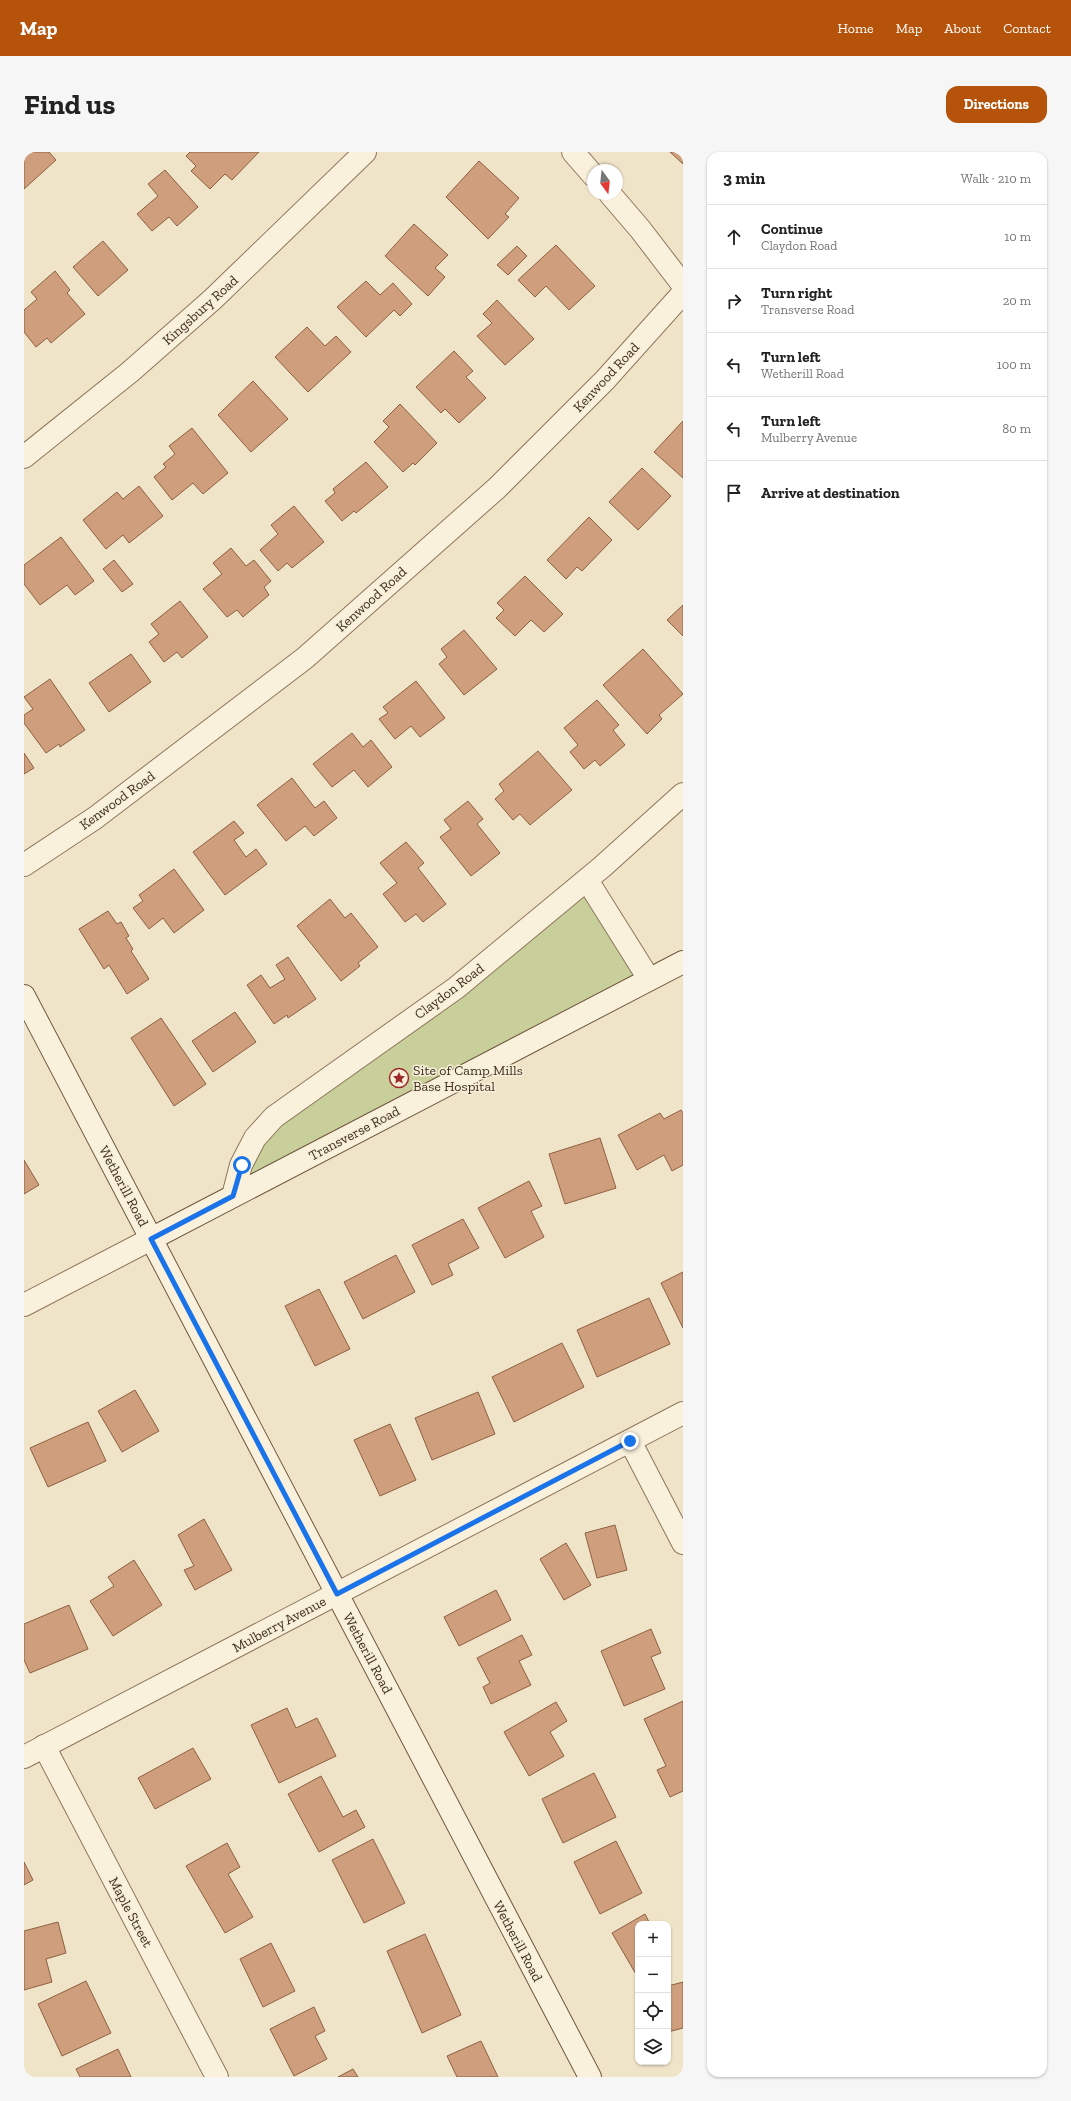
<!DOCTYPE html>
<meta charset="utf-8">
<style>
body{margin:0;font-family:"Zilla Slab",serif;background:#f6f6f6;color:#222}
.controls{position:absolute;right:12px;bottom:12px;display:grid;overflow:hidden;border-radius:8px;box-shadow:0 1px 3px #0004}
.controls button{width:36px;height:36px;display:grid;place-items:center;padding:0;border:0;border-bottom:1px solid #e0e0e0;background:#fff;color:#222;font:20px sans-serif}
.compass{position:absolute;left:563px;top:12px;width:36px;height:36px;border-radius:50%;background:#fff;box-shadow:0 1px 3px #0004;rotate:165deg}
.stop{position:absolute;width:12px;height:12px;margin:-9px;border:3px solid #1a73e8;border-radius:50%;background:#fff}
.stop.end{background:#1a73e8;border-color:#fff;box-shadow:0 1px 4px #0008}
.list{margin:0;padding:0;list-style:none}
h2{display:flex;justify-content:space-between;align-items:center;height:52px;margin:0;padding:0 16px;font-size:17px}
h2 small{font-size:13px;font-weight:400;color:#767676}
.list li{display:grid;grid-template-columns:26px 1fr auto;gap:12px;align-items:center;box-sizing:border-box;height:64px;padding:0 16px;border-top:1px solid #e0e0e0}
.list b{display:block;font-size:15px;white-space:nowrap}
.list p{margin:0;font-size:13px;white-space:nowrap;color:#767676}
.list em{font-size:13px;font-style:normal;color:#767676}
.icon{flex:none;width:22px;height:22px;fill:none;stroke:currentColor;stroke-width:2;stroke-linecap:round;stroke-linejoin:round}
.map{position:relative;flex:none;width:659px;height:1925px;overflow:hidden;border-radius:12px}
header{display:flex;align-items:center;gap:24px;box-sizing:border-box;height:56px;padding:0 20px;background:#b45309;color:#fff}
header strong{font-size:19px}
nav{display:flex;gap:22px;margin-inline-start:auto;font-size:14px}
.intro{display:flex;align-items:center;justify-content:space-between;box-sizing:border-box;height:96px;padding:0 24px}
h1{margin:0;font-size:28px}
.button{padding:10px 18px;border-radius:12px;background:#b45309;color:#fff;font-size:14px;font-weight:700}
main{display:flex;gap:24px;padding:0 24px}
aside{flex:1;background:#fff;border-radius:12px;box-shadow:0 1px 3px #0004}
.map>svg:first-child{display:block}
.green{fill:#c9cf9b}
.building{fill:#cf9f7d;stroke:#8d5f41}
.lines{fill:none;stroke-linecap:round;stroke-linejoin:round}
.street-casing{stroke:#8d765c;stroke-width:24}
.secondary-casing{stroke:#6f573f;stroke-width:24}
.street{stroke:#faf1dc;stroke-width:22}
.secondary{stroke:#faf1dc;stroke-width:22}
.route{stroke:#1a73e8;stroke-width:5}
.labels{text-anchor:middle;stroke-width:3;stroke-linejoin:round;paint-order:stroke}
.street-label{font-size:14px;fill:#3d2e20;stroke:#f7eed8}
.poi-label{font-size:14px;fill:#3d2e20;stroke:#f7eed8;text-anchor:start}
</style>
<header>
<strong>Map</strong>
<nav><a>Home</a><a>Map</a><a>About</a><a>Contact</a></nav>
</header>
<div class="intro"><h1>Find us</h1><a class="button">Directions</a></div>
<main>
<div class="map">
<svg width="659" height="1925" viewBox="0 0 659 1925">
<rect width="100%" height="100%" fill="#f0e4c8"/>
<path class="green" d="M 563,728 L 624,827 L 209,1043 L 231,986 Z"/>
<g class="building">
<path d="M 0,0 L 25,0 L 32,8 L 0,37 Z"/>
<path d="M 166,0 L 235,0 L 208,28 L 201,22 L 186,37 L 167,19 L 172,14 L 162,4 Z"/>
<path d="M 646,0 L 659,0 L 659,12 Z"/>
<path d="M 455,9 L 495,46 L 481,62 L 485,65 L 464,87 L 422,45 Z"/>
<path d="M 141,18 L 174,55 L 153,74 L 145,65 L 128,79 L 113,62 L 134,44 L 124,32 Z"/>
<path d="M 390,72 L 424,103 L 411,116 L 421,125 L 404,144 L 361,104 Z"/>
<path d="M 79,89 L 104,118 L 74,144 L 49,115 Z"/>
<path d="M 532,93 L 571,134 L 545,158 L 522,134 L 511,145 L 494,128 Z"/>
<path d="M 493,94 L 503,104 L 484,123 L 473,113 Z"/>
<path d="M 31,119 L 46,138 L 43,141 L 61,162 L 27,191 L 23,186 L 12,195 L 0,180 L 0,158 L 13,147 L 7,140 Z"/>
<path d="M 342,129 L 356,143 L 369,131 L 388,152 L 376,164 L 370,158 L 342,185 L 313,155 Z"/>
<path d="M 473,148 L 510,187 L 481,213 L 453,184 L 468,171 L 459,162 Z"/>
<path d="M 283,175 L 301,194 L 312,184 L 327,200 L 284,240 L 251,205 Z"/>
<path d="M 430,199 L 449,219 L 442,225 L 462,246 L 435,271 L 421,257 L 417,261 L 392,235 Z"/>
<path d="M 229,229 L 264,267 L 227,300 L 194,263 Z"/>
<path d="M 376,252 L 413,291 L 391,313 L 389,311 L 379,320 L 350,290 L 365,275 L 359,269 Z"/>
<path d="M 659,269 L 659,326 L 630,300 Z"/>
<path d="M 168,276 L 204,321 L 179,342 L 169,331 L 148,348 L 130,325 L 142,315 L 139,312 L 151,302 L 145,294 Z"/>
<path d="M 342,310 L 364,335 L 332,361 L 330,359 L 318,369 L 301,349 L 311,341 L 309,337 Z"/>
<path d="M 618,316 L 647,344 L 614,378 L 585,350 Z"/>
<path d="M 115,334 L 139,364 L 105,391 L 99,383 L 82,397 L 59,368 L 93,340 L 99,347 Z"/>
<path d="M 270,354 L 300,390 L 268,416 L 263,411 L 254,419 L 236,398 L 254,382 L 247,373 Z"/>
<path d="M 565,365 L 588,388 L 558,419 L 553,415 L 542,427 L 523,408 Z"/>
<path d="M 37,385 L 70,429 L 51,443 L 43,433 L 16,453 L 0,432 L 0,413 Z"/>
<path d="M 207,396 L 222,414 L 230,408 L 247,429 L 240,435 L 245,443 L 219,465 L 213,458 L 203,465 L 179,437 L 198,422 L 189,411 Z"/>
<path d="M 90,408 L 109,432 L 98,440 L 79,417 Z"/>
<path d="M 501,424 L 539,462 L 520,480 L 507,468 L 491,484 L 472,466 L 480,458 L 473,451 Z"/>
<path d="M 156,449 L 184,485 L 158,506 L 153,500 L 140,510 L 125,490 L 135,482 L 127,472 Z"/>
<path d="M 659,453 L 659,484 L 643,468 Z"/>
<path d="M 440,478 L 473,517 L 440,543 L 415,512 L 423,505 L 417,497 Z"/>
<path d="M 619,497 L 659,542 L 635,563 L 638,567 L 623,582 L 579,533 Z"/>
<path d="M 107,502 L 127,530 L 85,560 L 65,531 Z"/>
<path d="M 26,527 L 61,578 L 36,595 L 35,592 L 22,601 L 0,571 L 0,563 L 9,557 L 0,545 Z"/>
<path d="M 392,529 L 421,566 L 396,585 L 387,574 L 371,587 L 355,567 L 364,561 L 359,555 Z"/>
<path d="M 573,548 L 595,573 L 589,578 L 601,593 L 576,614 L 571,608 L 560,617 L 546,600 L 554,593 L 540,576 Z"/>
<path d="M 328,581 L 339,595 L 347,588 L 368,615 L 344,635 L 330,618 L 308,635 L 289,612 Z"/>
<path d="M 514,599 L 548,638 L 506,673 L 496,662 L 489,668 L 471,647 L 480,639 L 475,632 Z"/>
<path d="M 0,601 L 10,616 L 0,622 Z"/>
<path d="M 268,626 L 291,656 L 300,649 L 313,666 L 290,684 L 281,674 L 262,689 L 233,653 Z"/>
<path d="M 444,649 L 459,667 L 453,672 L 476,701 L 447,724 L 416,685 L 427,677 L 420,668 Z"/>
<path d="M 210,669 L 220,681 L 210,688 L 222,705 L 232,697 L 243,712 L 201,743 L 169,700 Z"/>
<path d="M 382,690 L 400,711 L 394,716 L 422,752 L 399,770 L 392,762 L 381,770 L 359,742 L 373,731 L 356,711 Z"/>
<path d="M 150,717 L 180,758 L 150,781 L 139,766 L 125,777 L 109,756 L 119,749 L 115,743 Z"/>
<path d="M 306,747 L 321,766 L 327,761 L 354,795 L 334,811 L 336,814 L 317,829 L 273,774 Z"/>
<path d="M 84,759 L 93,772 L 97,770 L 105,784 L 102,786 L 109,797 L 107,799 L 125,827 L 103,842 L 85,813 L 80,817 L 55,777 Z"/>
<path d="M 264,805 L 292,847 L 264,866 L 263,863 L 250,872 L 223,833 L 237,823 L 246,836 L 261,827 L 252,813 Z"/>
<path d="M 211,860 L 232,890 L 189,920 L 168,889 Z"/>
<path d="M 137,866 L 182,932 L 150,954 L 107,886 Z"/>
<path d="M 657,958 L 659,961 L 659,1013 L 648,1019 L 640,1003 L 613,1018 L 594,983 L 636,961 L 640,967 Z"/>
<path d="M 576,986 L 592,1036 L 541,1052 L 525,1002 Z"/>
<path d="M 0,1008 L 15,1033 L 0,1042 Z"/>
<path d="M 505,1029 L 518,1054 L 507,1059 L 520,1085 L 481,1106 L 454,1056 Z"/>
<path d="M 439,1067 L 455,1096 L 424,1112 L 429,1123 L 408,1133 L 388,1093 Z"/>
<path d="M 372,1103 L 391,1140 L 339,1167 L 320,1130 Z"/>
<path d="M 659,1120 L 659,1176 L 637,1131 Z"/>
<path d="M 295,1137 L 326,1197 L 291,1214 L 261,1154 Z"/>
<path d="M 625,1146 L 646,1192 L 573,1225 L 553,1178 Z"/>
<path d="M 538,1191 L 560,1235 L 490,1270 L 468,1225 Z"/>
<path d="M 111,1238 L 135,1279 L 98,1300 L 74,1259 Z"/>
<path d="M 454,1240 L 471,1282 L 408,1308 L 391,1266 Z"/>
<path d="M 64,1270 L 82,1309 L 24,1335 L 6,1296 Z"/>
<path d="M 366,1272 L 392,1328 L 356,1344 L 330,1288 Z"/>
<path d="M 180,1367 L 208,1418 L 171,1438 L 160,1418 L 170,1414 L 154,1383 Z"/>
<path d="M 591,1373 L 603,1418 L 573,1426 L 561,1381 Z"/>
<path d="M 542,1391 L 567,1433 L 540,1448 L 516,1407 Z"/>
<path d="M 110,1408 L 138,1453 L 89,1484 L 66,1449 L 90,1434 L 84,1425 Z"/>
<path d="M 472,1438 L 487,1468 L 435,1494 L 420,1465 Z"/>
<path d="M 45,1453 L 64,1497 L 6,1521 L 0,1508 L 0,1472 Z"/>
<path d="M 627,1477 L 637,1501 L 627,1505 L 641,1537 L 600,1554 L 577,1499 Z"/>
<path d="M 498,1483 L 508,1503 L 495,1509 L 507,1533 L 467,1552 L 459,1535 L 466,1531 L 453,1506 Z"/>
<path d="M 659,1549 L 659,1639 L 646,1645 L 633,1618 L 642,1614 L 620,1567 Z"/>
<path d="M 532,1550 L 543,1569 L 526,1580 L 540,1604 L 505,1624 L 480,1580 Z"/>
<path d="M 263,1556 L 272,1576 L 293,1566 L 312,1604 L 255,1631 L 227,1573 Z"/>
<path d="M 169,1596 L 187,1627 L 131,1657 L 114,1626 Z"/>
<path d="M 570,1621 L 592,1665 L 539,1691 L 518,1647 Z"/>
<path d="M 297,1624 L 319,1665 L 332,1658 L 341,1675 L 295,1700 L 264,1642 Z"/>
<path d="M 349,1687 L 381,1751 L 340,1771 L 308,1708 Z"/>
<path d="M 592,1689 L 618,1741 L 576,1762 L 550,1710 Z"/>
<path d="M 203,1691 L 216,1715 L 204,1722 L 229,1765 L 201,1781 L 162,1714 Z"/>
<path d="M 0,1710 L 9,1728 L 0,1733 Z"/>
<path d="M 621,1762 L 626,1772 L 614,1772 L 613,1824 L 588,1781 Z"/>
<path d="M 34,1770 L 42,1801 L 22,1807 L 28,1830 L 0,1838 L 0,1779 Z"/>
<path d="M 401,1782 L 437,1863 L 398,1881 L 363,1799 Z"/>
<path d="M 247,1791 L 271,1839 L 239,1855 L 216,1807 Z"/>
<path d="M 62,1829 L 87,1881 L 38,1904 L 14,1852 Z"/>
<path d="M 659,1830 L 659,1876 L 644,1880 L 644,1834 Z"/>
<path d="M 290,1855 L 301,1879 L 291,1884 L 303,1907 L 270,1924 L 246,1877 Z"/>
<path d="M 457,1889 L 474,1925 L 433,1925 L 423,1904 Z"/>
<path d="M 94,1897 L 107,1925 L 56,1925 L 52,1917 Z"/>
<path d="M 329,1917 L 334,1925 L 314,1925 Z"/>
</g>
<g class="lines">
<g class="street-casing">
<g id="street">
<path d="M 549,0 L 569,23"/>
<path d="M 586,42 L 616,77 L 659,133"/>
<path d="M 0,305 L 106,220 L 189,147 L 341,0"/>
<path d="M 0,713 L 71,666 L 281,506 L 473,336 L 581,228 L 659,141"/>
<path d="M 563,728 L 625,827"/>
<path d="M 209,1044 L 217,1013 L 231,986 L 250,965 L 432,836 L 578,715 L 659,642"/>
<path d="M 0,1153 L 127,1087"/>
<path d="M 606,1289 L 659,1391"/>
<path d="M 20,1594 L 193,1925"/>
<path d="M 0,1605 L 659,1261"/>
</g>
</g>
<g class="secondary-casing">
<g id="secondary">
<path d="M 0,844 L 566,1925"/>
<path d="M 127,1087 L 659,810"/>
</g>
</g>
<use href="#street" class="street"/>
<use href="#secondary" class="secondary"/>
</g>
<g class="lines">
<path class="route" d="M 218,1013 L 209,1044 L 127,1087 L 313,1442 L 606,1289"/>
</g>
<defs>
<g id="sight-ring" transform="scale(1)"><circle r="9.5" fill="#f7eed8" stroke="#9e2a2b" stroke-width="1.5"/><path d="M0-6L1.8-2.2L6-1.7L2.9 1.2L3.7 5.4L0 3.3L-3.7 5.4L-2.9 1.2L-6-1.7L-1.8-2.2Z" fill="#9e2a2b"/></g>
</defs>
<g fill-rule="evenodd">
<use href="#sight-ring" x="375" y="926"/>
</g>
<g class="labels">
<g class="street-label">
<text transform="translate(176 158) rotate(-42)" y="5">Kingsbury Road</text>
<text transform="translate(582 225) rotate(-47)" y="5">Kenwood Road</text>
<text transform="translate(347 447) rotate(-42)" y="5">Kenwood Road</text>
<text transform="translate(93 648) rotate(-36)" y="5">Kenwood Road</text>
<text transform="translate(425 839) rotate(-37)" y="5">Claydon Road</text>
<text transform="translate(330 981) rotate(-28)" y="5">Transverse Road</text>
<text transform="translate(100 1034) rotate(62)" y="5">Wetherill Road</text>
<text transform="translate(255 1472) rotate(-28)" y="5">Mulberry Avenue</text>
<text transform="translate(344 1501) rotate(62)" y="5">Wetherill Road</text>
<text transform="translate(107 1760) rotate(62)" y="5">Maple Street</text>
<text transform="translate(494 1789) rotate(62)" y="5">Wetherill Road</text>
</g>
<g class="poi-label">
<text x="389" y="923">Site of Camp Mills<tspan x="389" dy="16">Base Hospital</tspan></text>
</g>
</g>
</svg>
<div class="controls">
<button>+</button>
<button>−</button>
<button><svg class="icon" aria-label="locate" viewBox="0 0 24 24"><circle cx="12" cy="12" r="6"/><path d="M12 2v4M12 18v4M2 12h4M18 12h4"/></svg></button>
<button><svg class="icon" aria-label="layers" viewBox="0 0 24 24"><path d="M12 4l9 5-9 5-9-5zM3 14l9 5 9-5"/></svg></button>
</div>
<svg class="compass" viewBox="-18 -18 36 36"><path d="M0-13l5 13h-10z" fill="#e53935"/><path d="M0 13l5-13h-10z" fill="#767676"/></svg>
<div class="stop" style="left:218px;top:1013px"></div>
<div class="stop end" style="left:606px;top:1289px"></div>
</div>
<aside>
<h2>3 min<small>Walk · 210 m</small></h2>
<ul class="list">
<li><svg class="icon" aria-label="ahead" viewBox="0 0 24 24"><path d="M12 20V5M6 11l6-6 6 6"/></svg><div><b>Continue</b><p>Claydon Road</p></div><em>10 m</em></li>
<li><svg class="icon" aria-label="right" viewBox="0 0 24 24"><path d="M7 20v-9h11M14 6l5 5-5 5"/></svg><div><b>Turn right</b><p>Transverse Road</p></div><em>20 m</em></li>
<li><svg class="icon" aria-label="left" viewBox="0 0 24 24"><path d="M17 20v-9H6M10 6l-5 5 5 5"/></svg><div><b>Turn left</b><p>Wetherill Road</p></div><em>100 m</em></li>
<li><svg class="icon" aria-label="left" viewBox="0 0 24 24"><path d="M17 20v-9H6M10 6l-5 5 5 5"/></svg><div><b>Turn left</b><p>Mulberry Avenue</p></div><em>80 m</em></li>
<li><svg class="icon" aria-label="arrive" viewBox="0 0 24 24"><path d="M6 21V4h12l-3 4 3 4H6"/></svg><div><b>Arrive at destination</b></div></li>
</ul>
</aside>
</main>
